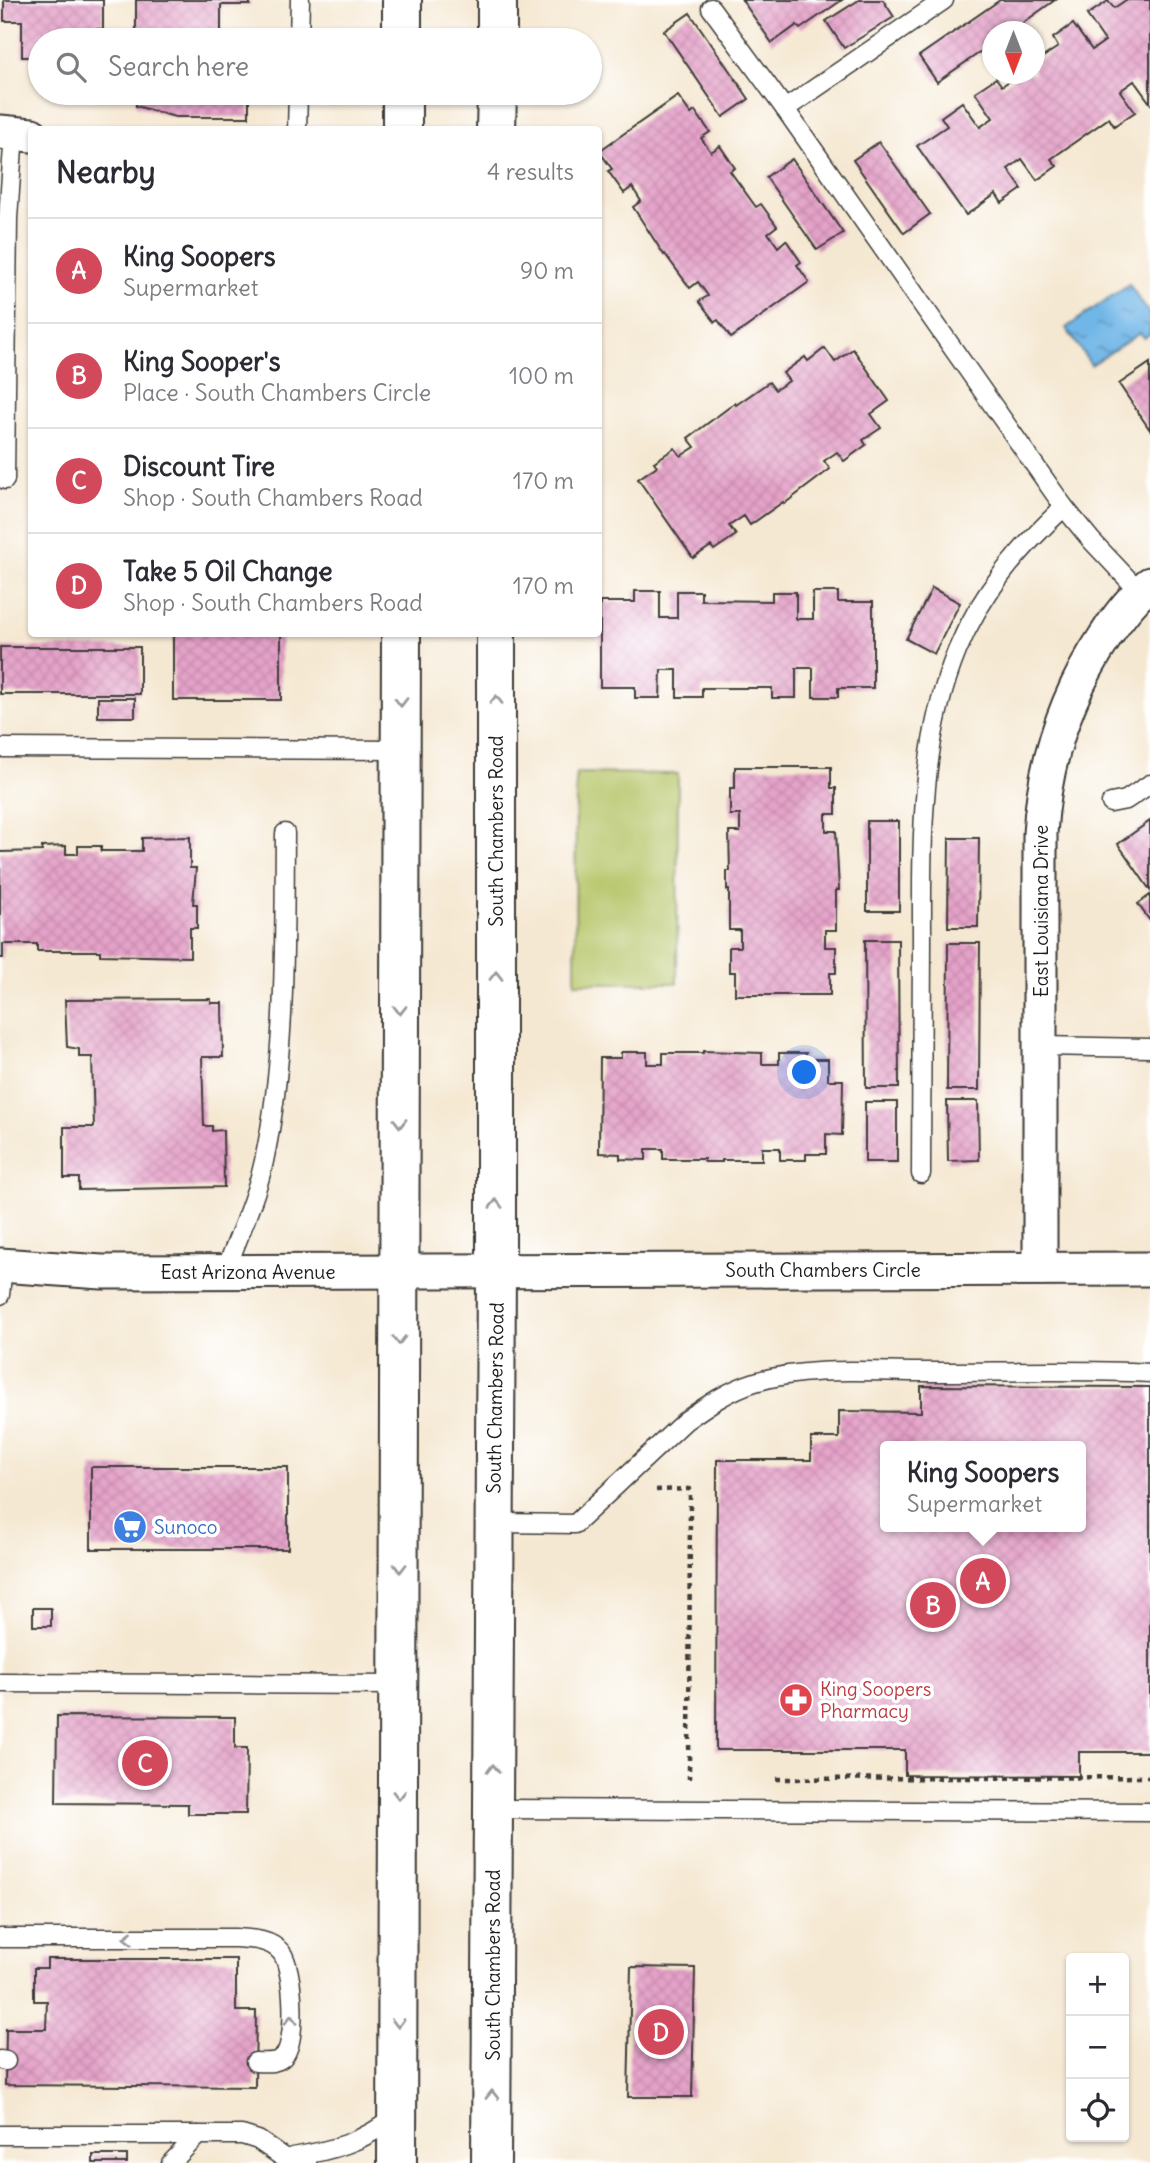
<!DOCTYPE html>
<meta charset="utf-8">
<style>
body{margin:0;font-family:Delius,sans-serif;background:#f2f2f3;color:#2b2b33}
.controls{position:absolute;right:21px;bottom:21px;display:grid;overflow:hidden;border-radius:7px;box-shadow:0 2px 5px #0004}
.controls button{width:63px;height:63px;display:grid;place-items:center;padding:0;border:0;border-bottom:2px solid #e1e1e2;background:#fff;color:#2b2b33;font:35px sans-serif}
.compass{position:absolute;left:982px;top:21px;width:63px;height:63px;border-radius:50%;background:#fff;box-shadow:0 2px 5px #0004;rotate:180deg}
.you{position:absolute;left:805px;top:1073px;width:24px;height:24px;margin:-18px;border:5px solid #fff;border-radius:50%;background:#1a73e8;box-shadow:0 0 0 10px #1a73e833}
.badge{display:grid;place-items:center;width:46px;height:46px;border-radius:50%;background:#d1495b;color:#fff;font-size:23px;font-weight:700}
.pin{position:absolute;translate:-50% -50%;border:4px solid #fff;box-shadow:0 2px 7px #0006}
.popup{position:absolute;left:880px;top:1441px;width:206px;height:91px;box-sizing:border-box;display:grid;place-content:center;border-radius:7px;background:#fff;filter:drop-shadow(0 2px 5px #0005);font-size:23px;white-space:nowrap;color:#7c7c81}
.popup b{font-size:26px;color:#2b2b33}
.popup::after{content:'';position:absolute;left:50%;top:100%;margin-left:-14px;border:14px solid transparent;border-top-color:#fff}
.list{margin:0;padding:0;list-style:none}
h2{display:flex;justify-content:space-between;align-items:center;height:91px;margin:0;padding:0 28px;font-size:30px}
h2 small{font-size:23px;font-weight:400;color:#7c7c81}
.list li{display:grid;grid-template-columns:46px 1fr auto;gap:21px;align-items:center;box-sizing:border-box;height:105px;padding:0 28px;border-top:2px solid #e1e1e2}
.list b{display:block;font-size:26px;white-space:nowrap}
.list p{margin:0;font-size:23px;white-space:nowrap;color:#7c7c81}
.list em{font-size:23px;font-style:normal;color:#7c7c81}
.icon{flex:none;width:38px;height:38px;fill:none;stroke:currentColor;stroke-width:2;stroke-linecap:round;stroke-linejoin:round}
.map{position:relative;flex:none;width:1150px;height:2163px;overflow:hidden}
.search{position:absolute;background:#fff;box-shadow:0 2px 5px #0004;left:28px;top:28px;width:574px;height:77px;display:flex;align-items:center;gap:18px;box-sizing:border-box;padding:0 24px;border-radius:38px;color:#7c7c81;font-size:26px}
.panel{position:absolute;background:#fff;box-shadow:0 2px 5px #0004;left:28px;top:126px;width:574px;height:511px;border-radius:7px}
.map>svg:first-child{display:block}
.park{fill:#b5c567;stroke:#687042;stroke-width:2}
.water{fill:url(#water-ripples);stroke:#466982;stroke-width:2}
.building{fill:url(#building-cross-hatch);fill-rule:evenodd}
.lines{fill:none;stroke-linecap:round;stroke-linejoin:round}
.service-casing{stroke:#3d3b37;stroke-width:21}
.minor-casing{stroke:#3d3b37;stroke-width:37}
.primary-casing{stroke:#3d3b37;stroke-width:42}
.path{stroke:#3d3b37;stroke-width:4.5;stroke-dasharray:5 5;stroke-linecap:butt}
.service{stroke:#fff;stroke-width:18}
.minor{stroke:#fff;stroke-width:33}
.primary{stroke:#fff;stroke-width:38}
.oneway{stroke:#999}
.labels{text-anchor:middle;stroke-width:7;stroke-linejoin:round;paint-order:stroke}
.street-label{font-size:19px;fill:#1c1c1c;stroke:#fff}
.shop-label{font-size:19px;fill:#366cbe;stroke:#fff;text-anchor:start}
.health-label{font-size:19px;fill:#be3a42;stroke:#fff;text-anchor:start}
</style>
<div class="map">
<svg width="1150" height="2163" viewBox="0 0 1150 2163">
<defs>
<pattern id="water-ripples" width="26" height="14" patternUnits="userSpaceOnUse" patternTransform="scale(1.75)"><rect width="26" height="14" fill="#70b6e7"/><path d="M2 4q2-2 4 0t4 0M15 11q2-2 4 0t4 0" fill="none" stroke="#5b93ba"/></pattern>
<pattern id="building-cross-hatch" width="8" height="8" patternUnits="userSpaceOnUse" patternTransform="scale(1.75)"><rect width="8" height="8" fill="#e5a2c9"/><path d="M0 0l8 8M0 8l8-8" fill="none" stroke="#c48bac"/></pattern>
</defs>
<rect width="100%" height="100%" fill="#fff"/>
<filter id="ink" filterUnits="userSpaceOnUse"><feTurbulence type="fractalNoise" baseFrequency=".0143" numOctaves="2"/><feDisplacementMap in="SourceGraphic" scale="14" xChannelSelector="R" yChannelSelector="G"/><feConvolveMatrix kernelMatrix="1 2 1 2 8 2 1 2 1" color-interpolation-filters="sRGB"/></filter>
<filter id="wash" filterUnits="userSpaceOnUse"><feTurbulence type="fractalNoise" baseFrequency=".00686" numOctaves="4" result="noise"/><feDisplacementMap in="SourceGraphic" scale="28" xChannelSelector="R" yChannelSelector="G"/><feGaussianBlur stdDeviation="1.57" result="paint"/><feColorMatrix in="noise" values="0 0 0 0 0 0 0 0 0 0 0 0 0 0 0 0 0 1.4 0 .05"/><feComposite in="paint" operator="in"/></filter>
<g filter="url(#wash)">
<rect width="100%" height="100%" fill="#f5e8d2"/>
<path class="park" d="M 576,773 L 678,774 L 677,983 L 575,983 Z"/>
<path class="water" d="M 1129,284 L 1150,315 L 1150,334 L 1144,338 L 1140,333 L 1091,365 L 1066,328 Z"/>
<g id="blocks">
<g class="building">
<path d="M 4,0 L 103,0 L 103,29 L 82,29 L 82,40 L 40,40 L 40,57 L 22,57 L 22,21 L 4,21 Z"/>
<path d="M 136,0 L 250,0 L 250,5 L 221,5 L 221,40 L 136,40 Z"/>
<path d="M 742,0 L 842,0 L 800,29 L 797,25 L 772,43 Z"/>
<path d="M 859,0 L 883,0 L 894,17 L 844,48 L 826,21 Z"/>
<path d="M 1000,0 L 1055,0 L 1010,32 L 992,32 L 992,44 L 937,82 L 919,56 Z"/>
<path d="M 1126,0 L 1150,0 L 1150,103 L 1134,81 L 1120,91 L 1135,112 L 1114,126 L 1109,118 L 1051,159 L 1057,166 L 1037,180 L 1022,159 L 1008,169 L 1022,189 L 1002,203 L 996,194 L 966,215 L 917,146 L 947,126 L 941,117 L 962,102 L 980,127 L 993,118 L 975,92 L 996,78 L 1002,86 L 1020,74 L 1034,74 L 1034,63 L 1058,47 L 1053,38 L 1073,24 L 1092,50 L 1105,41 L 1087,15 L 1108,1 L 1114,8 Z"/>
<path d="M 690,13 L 749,99 L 723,117 L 664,31 Z"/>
<path d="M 136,93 L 249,93 L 249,117 L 175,117 L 136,106 Z"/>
<path d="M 678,96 L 691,114 L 695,111 L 710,132 L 701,138 L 711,152 L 720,146 L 735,168 L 730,171 L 756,207 L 761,204 L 777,226 L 768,233 L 778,247 L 786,240 L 801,262 L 797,265 L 809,282 L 731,338 L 718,320 L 715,322 L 699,301 L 708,296 L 698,282 L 690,288 L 665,254 L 664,255 L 633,207 L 641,201 L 632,187 L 624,193 L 608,171 L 612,169 L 599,151 Z"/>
<path d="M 879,142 L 930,214 L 904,233 L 853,160 Z"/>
<path d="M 792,159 L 843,233 L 817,250 L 766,177 Z"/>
<path d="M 825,348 L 835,362 L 853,349 L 889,401 L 871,414 L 881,428 L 863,440 L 866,445 L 844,461 L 837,452 L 824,461 L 830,469 L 784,504 L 783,502 L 750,525 L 744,516 L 729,526 L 736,535 L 714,550 L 711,546 L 693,558 L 638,479 L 657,466 L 654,462 L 675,448 L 681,456 L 695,447 L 688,438 L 735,403 L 736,405 L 769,382 L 775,390 L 789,381 L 783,373 L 805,357 L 808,361 Z"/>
<path d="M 1150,363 L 1150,430 L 1119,384 Z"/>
<path d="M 932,588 L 960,603 L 934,654 L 906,639 Z"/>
<path d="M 635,591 L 660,591 L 660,618 L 677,618 L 677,591 L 701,591 L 701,600 L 772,601 L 772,592 L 796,592 L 796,619 L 813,619 L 813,592 L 838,592 L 838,602 L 873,602 L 873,688 L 838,688 L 838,697 L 813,697 L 813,668 L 796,668 L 796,698 L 772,698 L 772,688 L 702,688 L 702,697 L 677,697 L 677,670 L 661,670 L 660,698 L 635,698 L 635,687 L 600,687 L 600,602 L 635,602 Z"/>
<rect x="173" y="634" width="108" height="66"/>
<rect x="0" y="647" width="140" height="47"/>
<rect x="98" y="698" width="37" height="19"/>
<path d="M 735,767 L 831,767 L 831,788 L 836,788 L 836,814 L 826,814 L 826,831 L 836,831 L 839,890 L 836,890 L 836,930 L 825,930 L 825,947 L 836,947 L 836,973 L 830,973 L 830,995 L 735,995 L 735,972 L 729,972 L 729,947 L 740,947 L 740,930 L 729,930 L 729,890 L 727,890 L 727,871 L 730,871 L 729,832 L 740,832 L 740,815 L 730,815 L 730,788 L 735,788 Z"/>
<rect x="867" y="821" width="32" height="90"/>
<path d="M 1150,821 L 1150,890 L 1118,844 Z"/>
<path d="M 190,837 L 190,868 L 196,868 L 193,904 L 197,904 L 197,928 L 190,928 L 190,957 L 100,955 L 100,951 L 37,951 L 37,944 L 3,944 L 3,958 L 0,958 L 0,852 L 42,851 L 42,847 L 66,846 L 66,854 L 78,854 L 78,846 L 101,846 L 101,851 L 142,851 L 142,838 Z"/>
<path d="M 949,838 L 979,838 L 978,927 L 948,927 Z"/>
<path d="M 1150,895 L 1150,921 L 1138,904 Z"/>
<path d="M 865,940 L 898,940 L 899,1088 L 866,1088 Z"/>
<path d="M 948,943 L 980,943 L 979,1090 L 947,1090 Z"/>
<path d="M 211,999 L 211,1003 L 222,1003 L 223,1057 L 202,1057 L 204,1126 L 212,1126 L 212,1131 L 223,1130 L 224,1187 L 79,1190 L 79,1178 L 64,1178 L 64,1127 L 94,1127 L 92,1057 L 79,1057 L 79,1049 L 67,1047 L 65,1000 Z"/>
<path d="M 703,1051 L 762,1053 L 762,1064 L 779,1064 L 779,1053 L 806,1053 L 805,1059 L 828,1059 L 828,1080 L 843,1080 L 842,1135 L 826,1134 L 826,1154 L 806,1154 L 806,1160 L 780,1160 L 780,1148 L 762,1148 L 762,1160 L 722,1160 L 722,1162 L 704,1162 L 704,1159 L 663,1159 L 663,1149 L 646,1149 L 646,1160 L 620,1159 L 620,1154 L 599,1153 L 600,1058 L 621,1058 L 621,1052 L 647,1052 L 647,1064 L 663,1064 L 663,1053 L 703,1053 Z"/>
<path d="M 947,1101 L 978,1101 L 979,1160 L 948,1161 Z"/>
<rect x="865" y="1102" width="32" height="60"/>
<path d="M 921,1386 L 1150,1387 L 1150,1752 L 1079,1752 L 1079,1776 L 905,1775 L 905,1750 L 716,1750 L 717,1460 L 811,1460 L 811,1438 L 839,1438 L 839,1411 L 921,1412 ZM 885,1446 L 1081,1446 L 1081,1527 L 885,1527 Z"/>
<rect x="91" y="1467" width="197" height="82"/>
<rect x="33" y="1608" width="18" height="18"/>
<path d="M 57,1716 L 235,1717 L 235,1748 L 247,1748 L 246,1814 L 188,1814 L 188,1804 L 56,1803 Z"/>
<path d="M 47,1959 L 236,1959 L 236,2011 L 256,2011 L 255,2087 L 5,2085 L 6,2029 L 46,2029 L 47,2001 L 34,2001 L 34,1968 L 47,1968 Z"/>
<path d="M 631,1967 L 695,1968 L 692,2097 L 628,2097 Z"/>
<rect x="93" y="2155" width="34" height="8"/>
</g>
</g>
</g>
<g filter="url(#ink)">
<use href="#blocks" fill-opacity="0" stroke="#3d3b37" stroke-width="2"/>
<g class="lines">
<g class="service-casing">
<g id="service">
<path d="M 711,8 L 785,109 L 1064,507 L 1091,540 L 1140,592"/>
<path d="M 299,40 L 300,0"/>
<path d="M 785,109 L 944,0"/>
<path d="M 297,130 L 298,93"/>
<path d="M 5,480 L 8,218 L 14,133"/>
<path d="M 0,748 L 401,750"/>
<path d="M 1111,803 L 1126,800 L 1150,784"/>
<path d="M 1040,1046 L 1150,1048"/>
<path d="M 921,1174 C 921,1097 921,1021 922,945 C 922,846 919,744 957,651 C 980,594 1020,548 1064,507"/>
<path d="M 225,1272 C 238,1237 256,1198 264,1161 C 287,1054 284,943 285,833"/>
<path d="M 0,1295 L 3,1266"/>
<path d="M 494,1523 L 575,1524 L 685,1421 C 706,1406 729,1390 755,1382 C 809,1366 869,1372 925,1372 C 1000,1372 1075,1369 1150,1373"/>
<path d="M 0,1683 L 399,1685"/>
<path d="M 493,1809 L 1150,1812"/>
<path d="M 0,1938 L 235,1938 C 251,1939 270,1939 281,1952 C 294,1967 298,2046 282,2058 C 275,2064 264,2062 255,2062"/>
<path d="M 0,2060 L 6,2061"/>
<path d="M 0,2135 L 242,2135 L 258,2140 L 284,2158 L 307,2163"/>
<path d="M 292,2157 C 330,2151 365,2142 395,2116"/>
<path d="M 171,2163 L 198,2135"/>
</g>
</g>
<g class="minor-casing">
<g id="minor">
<path d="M 0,132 L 32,135"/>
<path d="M 0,1265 L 102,1272 L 1150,1269"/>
<path d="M 1040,1269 L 1040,834 C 1044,763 1065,697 1105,637 C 1117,618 1132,598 1150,584"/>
</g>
</g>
<g class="primary-casing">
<g id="primary">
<path d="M 402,40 L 402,0"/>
<path d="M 497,40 L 497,0"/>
<path d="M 402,130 L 402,93"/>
<path d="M 496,130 L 497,93"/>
<path d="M 397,2163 L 401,634"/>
<path d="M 491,2163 L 496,1272 L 496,634"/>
</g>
</g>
<g class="path">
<path d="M 656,1490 L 690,1489 L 689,1779"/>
<path d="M 776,1779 L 1150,1777"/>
</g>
<use href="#service" class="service"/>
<use href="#minor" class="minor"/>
<use href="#primary" class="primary"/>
</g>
<defs><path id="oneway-chevron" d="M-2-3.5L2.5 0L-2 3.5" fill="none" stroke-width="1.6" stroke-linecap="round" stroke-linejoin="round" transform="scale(1.75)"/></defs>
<g class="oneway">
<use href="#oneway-chevron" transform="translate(496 700) rotate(-90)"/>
<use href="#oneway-chevron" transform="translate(401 702) rotate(90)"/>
<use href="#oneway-chevron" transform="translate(496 976) rotate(-90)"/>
<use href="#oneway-chevron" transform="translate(400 1010) rotate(90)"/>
<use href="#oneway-chevron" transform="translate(400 1123) rotate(90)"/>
<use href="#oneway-chevron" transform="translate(496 1204) rotate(-90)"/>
<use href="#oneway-chevron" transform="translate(399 1340) rotate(90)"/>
<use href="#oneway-chevron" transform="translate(400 1568) rotate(90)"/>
<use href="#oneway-chevron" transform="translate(493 1769) rotate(-90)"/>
<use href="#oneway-chevron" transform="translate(399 1795) rotate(90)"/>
<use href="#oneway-chevron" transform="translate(128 1938) rotate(-180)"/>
<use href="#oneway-chevron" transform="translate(291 2020) rotate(-90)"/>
<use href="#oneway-chevron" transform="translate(398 2023) rotate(90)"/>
<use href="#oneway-chevron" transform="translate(492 2095) rotate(-90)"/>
</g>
</g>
<defs>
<g id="supermarket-disc" transform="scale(1.75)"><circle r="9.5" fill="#3f7fe0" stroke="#fff"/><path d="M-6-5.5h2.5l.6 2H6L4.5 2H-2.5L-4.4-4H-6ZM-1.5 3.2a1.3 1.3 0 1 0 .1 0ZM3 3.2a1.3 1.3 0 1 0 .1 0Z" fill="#fff"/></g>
<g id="pharmacy-disc" transform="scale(1.75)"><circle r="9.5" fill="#e0444e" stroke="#fff"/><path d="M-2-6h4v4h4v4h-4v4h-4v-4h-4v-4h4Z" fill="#fff"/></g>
</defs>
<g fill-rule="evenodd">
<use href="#supermarket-disc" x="130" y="1527"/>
<use href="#pharmacy-disc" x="796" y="1700"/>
</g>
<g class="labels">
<g class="street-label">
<text transform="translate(496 831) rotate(-90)" y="7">South Chambers Road</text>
<text transform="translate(1041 911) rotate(-90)" y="7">East Louisiana Drive</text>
<text x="823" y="1277">South Chambers Circle</text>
<text x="248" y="1279">East Arizona Avenue</text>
<text transform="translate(495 1398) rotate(-89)" y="7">South Chambers Road</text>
<text transform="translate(493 1965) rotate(-90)" y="7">South Chambers Road</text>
</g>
<g class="shop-label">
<text x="154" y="1534">Sunoco</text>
</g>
<g class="health-label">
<text x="820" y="1696">King Soopers<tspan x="820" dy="22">Pharmacy</tspan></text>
</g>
</g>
</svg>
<div class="controls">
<button>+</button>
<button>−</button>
<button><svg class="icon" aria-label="locate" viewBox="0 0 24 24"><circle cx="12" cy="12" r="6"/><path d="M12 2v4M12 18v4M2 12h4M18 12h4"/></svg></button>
</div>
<svg class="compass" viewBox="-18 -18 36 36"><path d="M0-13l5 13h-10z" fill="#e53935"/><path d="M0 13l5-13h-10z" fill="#7c7c81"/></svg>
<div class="you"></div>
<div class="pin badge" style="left:983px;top:1581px">A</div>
<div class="popup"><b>King Soopers</b>Supermarket</div>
<div class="pin badge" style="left:933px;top:1605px">B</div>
<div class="pin badge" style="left:145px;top:1763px">C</div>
<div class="pin badge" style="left:661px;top:2032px">D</div>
<div class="search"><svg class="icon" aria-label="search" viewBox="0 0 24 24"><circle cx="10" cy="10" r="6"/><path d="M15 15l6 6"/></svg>Search here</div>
<section class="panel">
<h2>Nearby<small>4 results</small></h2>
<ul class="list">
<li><span class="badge">A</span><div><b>King Soopers</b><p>Supermarket</p></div><em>90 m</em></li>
<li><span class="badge">B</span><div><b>King Sooper's</b><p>Place · South Chambers Circle</p></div><em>100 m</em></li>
<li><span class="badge">C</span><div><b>Discount Tire</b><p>Shop · South Chambers Road</p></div><em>170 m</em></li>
<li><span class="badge">D</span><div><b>Take 5 Oil Change</b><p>Shop · South Chambers Road</p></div><em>170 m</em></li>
</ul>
</section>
</div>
